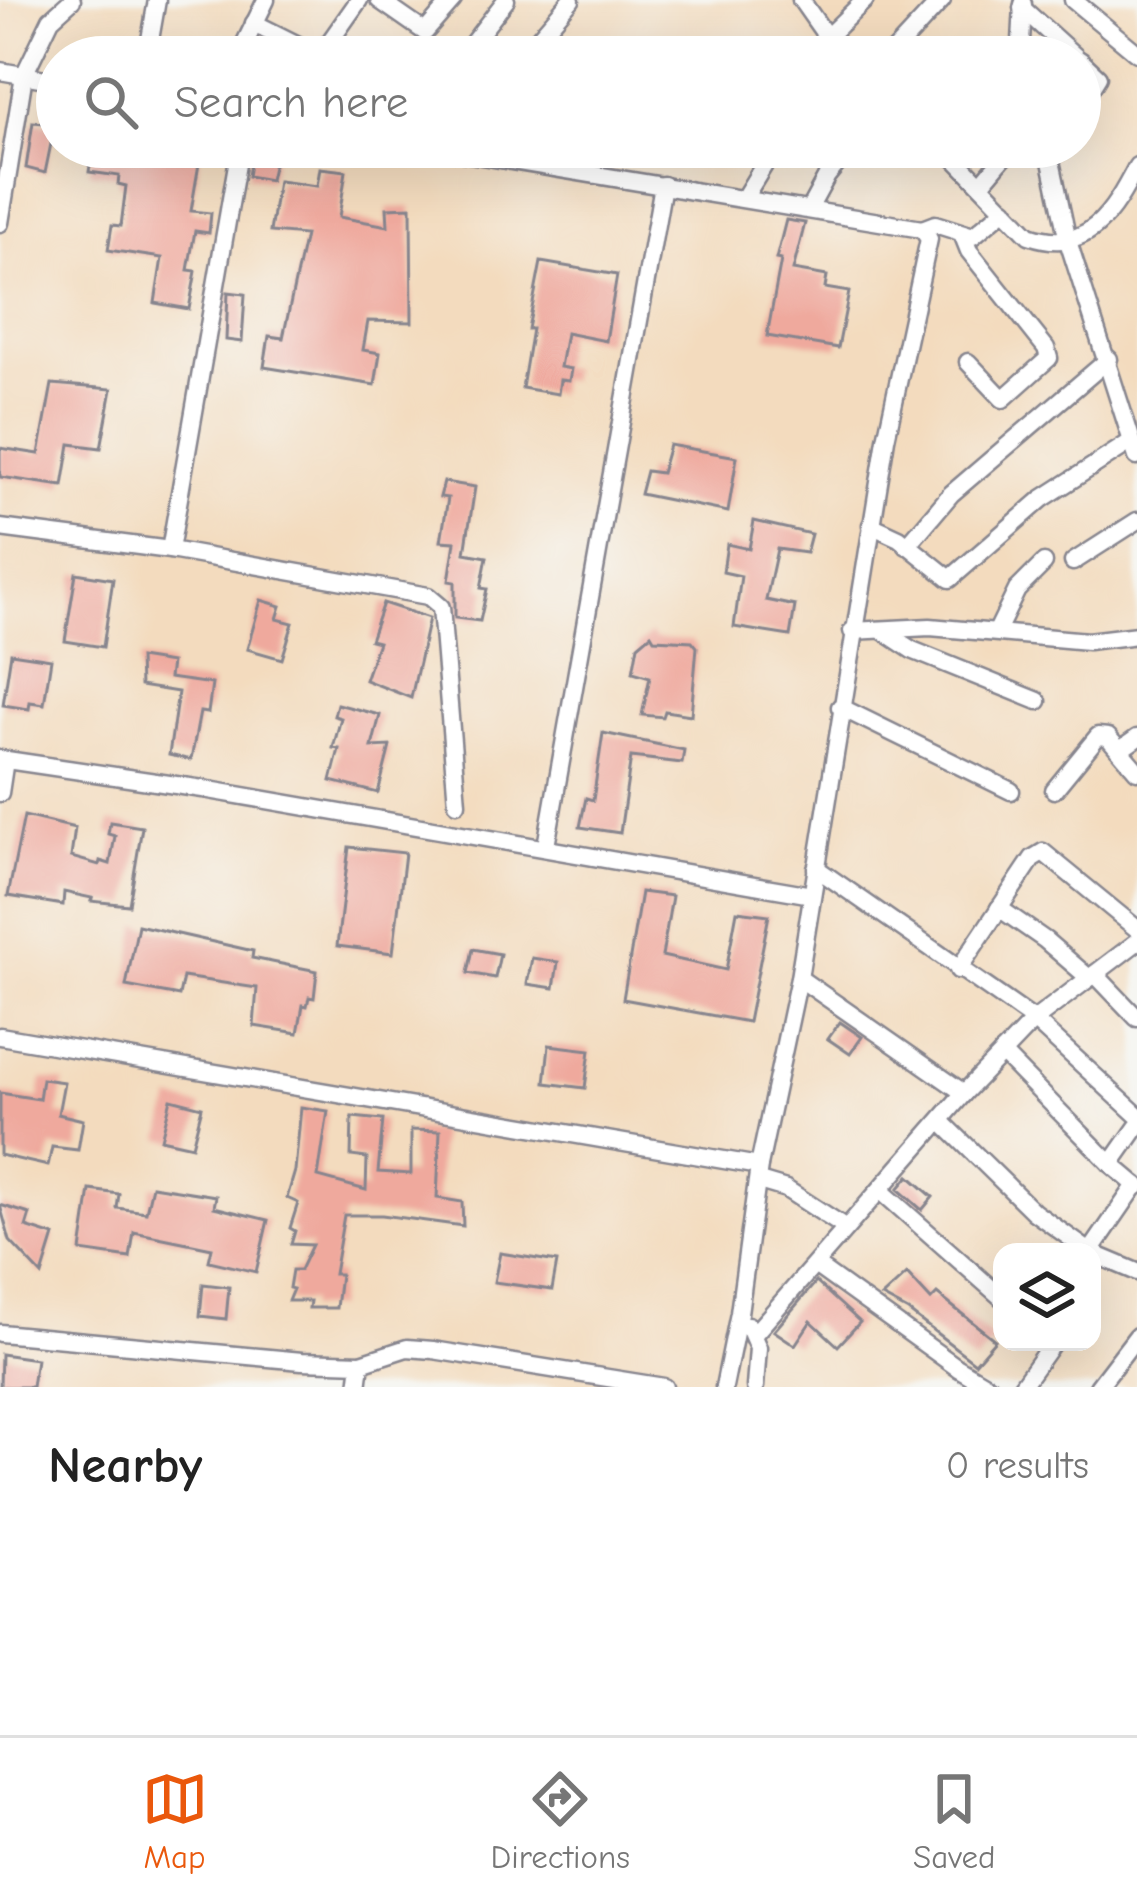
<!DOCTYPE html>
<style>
body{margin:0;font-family:"Comic Neue",sans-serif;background:#f2f2f2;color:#222}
.controls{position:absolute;right:36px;bottom:36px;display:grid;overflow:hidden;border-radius:24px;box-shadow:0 12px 48px #0002}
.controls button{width:108px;height:108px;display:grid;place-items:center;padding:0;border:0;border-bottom:3px solid #e0e0e0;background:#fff;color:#222;font:60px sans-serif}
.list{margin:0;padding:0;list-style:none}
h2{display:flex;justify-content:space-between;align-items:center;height:156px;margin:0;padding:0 48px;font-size:51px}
h2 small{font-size:39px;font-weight:400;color:#767676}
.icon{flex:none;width:66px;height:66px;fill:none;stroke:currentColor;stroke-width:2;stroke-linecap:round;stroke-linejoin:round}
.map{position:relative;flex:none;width:1137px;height:1387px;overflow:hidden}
.search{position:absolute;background:#fff;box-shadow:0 12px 48px #0002;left:36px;right:36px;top:36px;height:132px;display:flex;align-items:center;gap:30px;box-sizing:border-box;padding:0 42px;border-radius:66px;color:#767676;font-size:45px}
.sheet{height:348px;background:#fff}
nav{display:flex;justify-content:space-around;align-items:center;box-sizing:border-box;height:168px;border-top:3px solid #e0e0e0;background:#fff;font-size:33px;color:#767676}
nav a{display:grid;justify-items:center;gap:6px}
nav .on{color:#ea580c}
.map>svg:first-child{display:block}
.building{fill:#efa99d}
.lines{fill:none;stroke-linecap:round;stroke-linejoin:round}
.minor-casing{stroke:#87858e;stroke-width:21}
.minor{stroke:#fff;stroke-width:16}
</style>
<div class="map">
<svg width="1137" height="1387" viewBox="0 0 1137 1387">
<rect width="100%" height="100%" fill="#f6f6f2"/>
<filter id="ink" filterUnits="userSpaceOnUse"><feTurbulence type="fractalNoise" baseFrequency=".00833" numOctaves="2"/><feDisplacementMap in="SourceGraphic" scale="24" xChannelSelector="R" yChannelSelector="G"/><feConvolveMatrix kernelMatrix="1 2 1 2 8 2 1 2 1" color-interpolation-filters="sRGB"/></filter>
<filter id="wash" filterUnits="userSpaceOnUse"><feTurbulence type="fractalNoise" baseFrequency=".004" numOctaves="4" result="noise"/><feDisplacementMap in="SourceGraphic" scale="48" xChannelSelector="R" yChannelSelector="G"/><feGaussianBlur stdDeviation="2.7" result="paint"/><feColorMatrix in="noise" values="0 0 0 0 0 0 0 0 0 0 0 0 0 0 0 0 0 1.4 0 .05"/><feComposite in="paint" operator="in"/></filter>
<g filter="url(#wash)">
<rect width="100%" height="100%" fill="#f3dbbe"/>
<g id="blocks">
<g class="building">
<path d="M 33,122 L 55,124 L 45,173 L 26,168 Z"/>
<path d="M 125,147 L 200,158 L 191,211 L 211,213 L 209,233 L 195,231 L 188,270 L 196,271 L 189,309 L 155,303 L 162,258 L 108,250 L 112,225 L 121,226 L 126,186 L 118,184 L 119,176 L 89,172 L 92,151 L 124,155 Z"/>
<path d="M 252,152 L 275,157 L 270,180 L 248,176 Z"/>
<path d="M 320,168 L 346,171 L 339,217 L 388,226 L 387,208 L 411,207 L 412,322 L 368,321 L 363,350 L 380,353 L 375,385 L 264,367 L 269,336 L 283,338 L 305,235 L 270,232 L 278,181 L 317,186 Z"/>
<path d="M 786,220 L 805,223 L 793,270 L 827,276 L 825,288 L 849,292 L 838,348 L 767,336 L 781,260 L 776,259 Z"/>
<path d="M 541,262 L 617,275 L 606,341 L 566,333 L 560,367 L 571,369 L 569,381 L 560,380 L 558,394 L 522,388 L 532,329 L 528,329 Z"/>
<path d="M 228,292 L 245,294 L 242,342 L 226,340 Z"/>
<path d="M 52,384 L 112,389 L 101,448 L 70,444 L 63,486 L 0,477 L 0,448 L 39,454 Z"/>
<path d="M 669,445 L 737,457 L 728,512 L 640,494 L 646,471 L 661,473 Z"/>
<path d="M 444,482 L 475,487 L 465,553 L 487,557 L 481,588 L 487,589 L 480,621 L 455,618 L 455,582 L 449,581 L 455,542 L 441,541 L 448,498 L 440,497 Z"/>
<path d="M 754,521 L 811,534 L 806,553 L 777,549 L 766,600 L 795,606 L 790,636 L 734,627 L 741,576 L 723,572 L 727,544 L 749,549 Z"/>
<path d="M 76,573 L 113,579 L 103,647 L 65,641 Z"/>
<path d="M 261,600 L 281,606 L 277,619 L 293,623 L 282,659 L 247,649 Z"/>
<path d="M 383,603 L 429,618 L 411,698 L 365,680 L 378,642 L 370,640 Z"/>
<path d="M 651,634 L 654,639 L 692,641 L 697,647 L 691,715 L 665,711 L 663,717 L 642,715 L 650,677 L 633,672 L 638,645 Z"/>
<path d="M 11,653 L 51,659 L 44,704 L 30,702 L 29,709 L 3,705 Z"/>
<path d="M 139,658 L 171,663 L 169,678 L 212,684 L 208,713 L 200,712 L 191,760 L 169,755 L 178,692 L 140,686 Z"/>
<path d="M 337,704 L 380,715 L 372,747 L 390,746 L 378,793 L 331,781 L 339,749 L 333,748 L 341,718 L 334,716 Z"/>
<path d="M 603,733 L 684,750 L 682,763 L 631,757 L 620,833 L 580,827 L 586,798 L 593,800 Z"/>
<path d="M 24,816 L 75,828 L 71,857 L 99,865 L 100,861 L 110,864 L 115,836 L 108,834 L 110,822 L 142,827 L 129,905 L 91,901 L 92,898 L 64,892 L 63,905 L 8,896 Z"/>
<path d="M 349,847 L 405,853 L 393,953 L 337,946 Z"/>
<path d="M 641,892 L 672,896 L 662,956 L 726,970 L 737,911 L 769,915 L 748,1022 L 623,999 Z"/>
<path d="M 138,925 L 253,951 L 252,958 L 317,971 L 314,998 L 309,997 L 307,1006 L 303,1005 L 298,1033 L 254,1026 L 257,988 L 183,977 L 179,996 L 126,986 Z"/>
<path d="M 473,949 L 500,954 L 495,978 L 468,973 Z"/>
<path d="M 532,958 L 558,962 L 554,988 L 527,984 Z"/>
<path d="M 840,1022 L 862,1037 L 850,1054 L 828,1039 Z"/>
<path d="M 549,1045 L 590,1050 L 585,1088 L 545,1083 Z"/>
<path d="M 42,1079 L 64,1082 L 58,1114 L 83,1120 L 78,1150 L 52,1147 L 48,1166 L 0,1155 L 0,1093 L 39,1099 Z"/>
<path d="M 171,1099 L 202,1107 L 192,1146 L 161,1139 Z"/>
<path d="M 301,1107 L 328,1111 L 318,1177 L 366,1190 L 367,1158 L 351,1156 L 352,1117 L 383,1120 L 378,1172 L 411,1174 L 411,1130 L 440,1131 L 437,1198 L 462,1202 L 463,1226 L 382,1215 L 344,1215 L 334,1274 L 340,1274 L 336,1308 L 309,1308 L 310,1301 L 288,1301 L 293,1289 L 289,1288 L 292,1270 L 300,1270 L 312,1245 L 291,1244 L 295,1231 L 290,1228 L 298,1203 L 287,1198 L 295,1171 Z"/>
<path d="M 909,1176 L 933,1197 L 922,1210 L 898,1189 Z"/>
<path d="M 152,1186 L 216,1196 L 214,1207 L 268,1220 L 256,1272 L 209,1261 L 212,1248 L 134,1232 L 130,1258 L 81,1251 L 90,1190 L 119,1194 L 117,1208 L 146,1212 Z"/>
<path d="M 0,1205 L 30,1214 L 26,1227 L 54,1236 L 42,1275 L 10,1241 Z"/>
<path d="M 500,1253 L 557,1262 L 552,1290 L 494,1282 Z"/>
<path d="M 907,1274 L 931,1300 L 937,1294 L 995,1340 L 975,1363 L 908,1311 L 882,1297 Z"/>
<path d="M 816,1282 L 860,1322 L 838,1346 L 811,1321 L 795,1345 L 774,1331 Z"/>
<path d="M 203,1284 L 229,1287 L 226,1319 L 200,1316 Z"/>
<path d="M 1,1354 L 36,1359 L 32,1387 L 0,1387 Z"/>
</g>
</g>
</g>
<g filter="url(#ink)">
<use href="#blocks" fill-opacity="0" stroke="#87858e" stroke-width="3"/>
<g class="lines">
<g class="minor-casing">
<g id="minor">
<path d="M 379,0 L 425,32 L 453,0"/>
<path d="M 801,0 L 841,57"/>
<path d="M 1073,0 L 1137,53"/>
<path d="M 1023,4 L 1021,42 L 1024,57"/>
<path d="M 1022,8 L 1076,57"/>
<path d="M 254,23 L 320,56"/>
<path d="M 825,39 L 865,0"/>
<path d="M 147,57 L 157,0"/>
<path d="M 238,57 L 266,0"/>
<path d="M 319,57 L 359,0"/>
<path d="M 462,57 L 506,0"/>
<path d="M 522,57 L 571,0"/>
<path d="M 889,57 L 942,0"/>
<path d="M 1080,60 L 1098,77 L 1080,106"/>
<path d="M 0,71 L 57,81"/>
<path d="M 427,147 L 922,229 L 929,239 L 886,439 L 799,978 L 759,1166 L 739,1313 L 724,1387"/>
<path d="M 944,147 L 1029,235 C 1088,256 1113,212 1137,166"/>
<path d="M 1048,147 L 1068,241 L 1137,457"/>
<path d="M 982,183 L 1012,147"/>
<path d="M 744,198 L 775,147"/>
<path d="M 809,209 L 827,176 L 851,147"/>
<path d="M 0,223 L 24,75 L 51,19 L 72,0"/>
<path d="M 922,229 L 935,224 L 973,236 L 1005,209"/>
<path d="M 963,236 L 969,251 L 1046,348 L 1049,358 L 1003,399 L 968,362"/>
<path d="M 871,525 L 899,538 L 950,579 L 1042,499 L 1132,441"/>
<path d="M 0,528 L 170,550 L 428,596 L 441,607 L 457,803"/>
<path d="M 907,546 L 951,494 L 1109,359"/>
<path d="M 170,550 L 240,147"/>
<path d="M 1073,562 L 1137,521"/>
<path d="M 852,631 L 930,627 L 1088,641 L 1137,635"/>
<path d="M 883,631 L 912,650 L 1038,701"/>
<path d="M 997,631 L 1017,590 L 1044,563"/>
<path d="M 840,707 L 1011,791"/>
<path d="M 1120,750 L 1137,738"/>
<path d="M 0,759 L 203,789 L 812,895"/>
<path d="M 1054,790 L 1098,736 L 1108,737 L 1137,771"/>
<path d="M 0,793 L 5,760"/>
<path d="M 546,846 L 663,185"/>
<path d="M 816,868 L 1034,1020 L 1137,1115"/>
<path d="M 999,908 L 1045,940 L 1089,978"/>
<path d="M 958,970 L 1033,858 L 1043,852 L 1137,929"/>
<path d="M 1095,974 L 1137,1018"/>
<path d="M 799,978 L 964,1093"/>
<path d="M 0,1036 L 759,1166"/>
<path d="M 1002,1053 L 1111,1164 L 1137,1186"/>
<path d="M 941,1121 L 1034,1212 L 1090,1252"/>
<path d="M 1111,1164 L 1137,1127"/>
<path d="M 759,1181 L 786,1189 L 846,1228"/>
<path d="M 880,1190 L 1002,1298"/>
<path d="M 1090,1252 L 1136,1185"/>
<path d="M 1092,1253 L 1137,1272"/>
<path d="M 815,1265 L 958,1368 L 990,1387"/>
<path d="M 748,1325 L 758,1348 L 755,1387"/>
<path d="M 0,1333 L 302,1361 L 361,1363 L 407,1348 L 433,1350 L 664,1387"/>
<path d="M 755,1333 L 964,1093 L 1034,1020 L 1137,942"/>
<path d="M 358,1387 L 361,1363"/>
<path d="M 1021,1387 L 1053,1342"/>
<path d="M 1098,1387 L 1137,1336"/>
</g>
</g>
<use href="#minor" class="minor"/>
</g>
</g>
</svg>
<div class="controls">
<button><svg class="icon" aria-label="layers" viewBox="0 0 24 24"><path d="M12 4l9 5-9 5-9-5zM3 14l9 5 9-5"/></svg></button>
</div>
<div class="search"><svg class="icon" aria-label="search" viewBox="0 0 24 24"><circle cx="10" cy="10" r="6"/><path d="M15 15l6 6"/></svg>Search here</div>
</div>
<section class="sheet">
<h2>Nearby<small>0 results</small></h2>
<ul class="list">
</ul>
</section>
<nav>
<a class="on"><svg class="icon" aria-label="map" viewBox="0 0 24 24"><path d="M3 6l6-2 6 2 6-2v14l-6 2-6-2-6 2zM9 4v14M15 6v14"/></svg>Map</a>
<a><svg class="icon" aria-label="directions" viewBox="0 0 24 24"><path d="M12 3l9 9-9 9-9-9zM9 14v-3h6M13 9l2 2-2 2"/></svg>Directions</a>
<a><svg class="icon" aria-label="saved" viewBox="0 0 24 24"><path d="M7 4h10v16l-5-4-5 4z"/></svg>Saved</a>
</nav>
